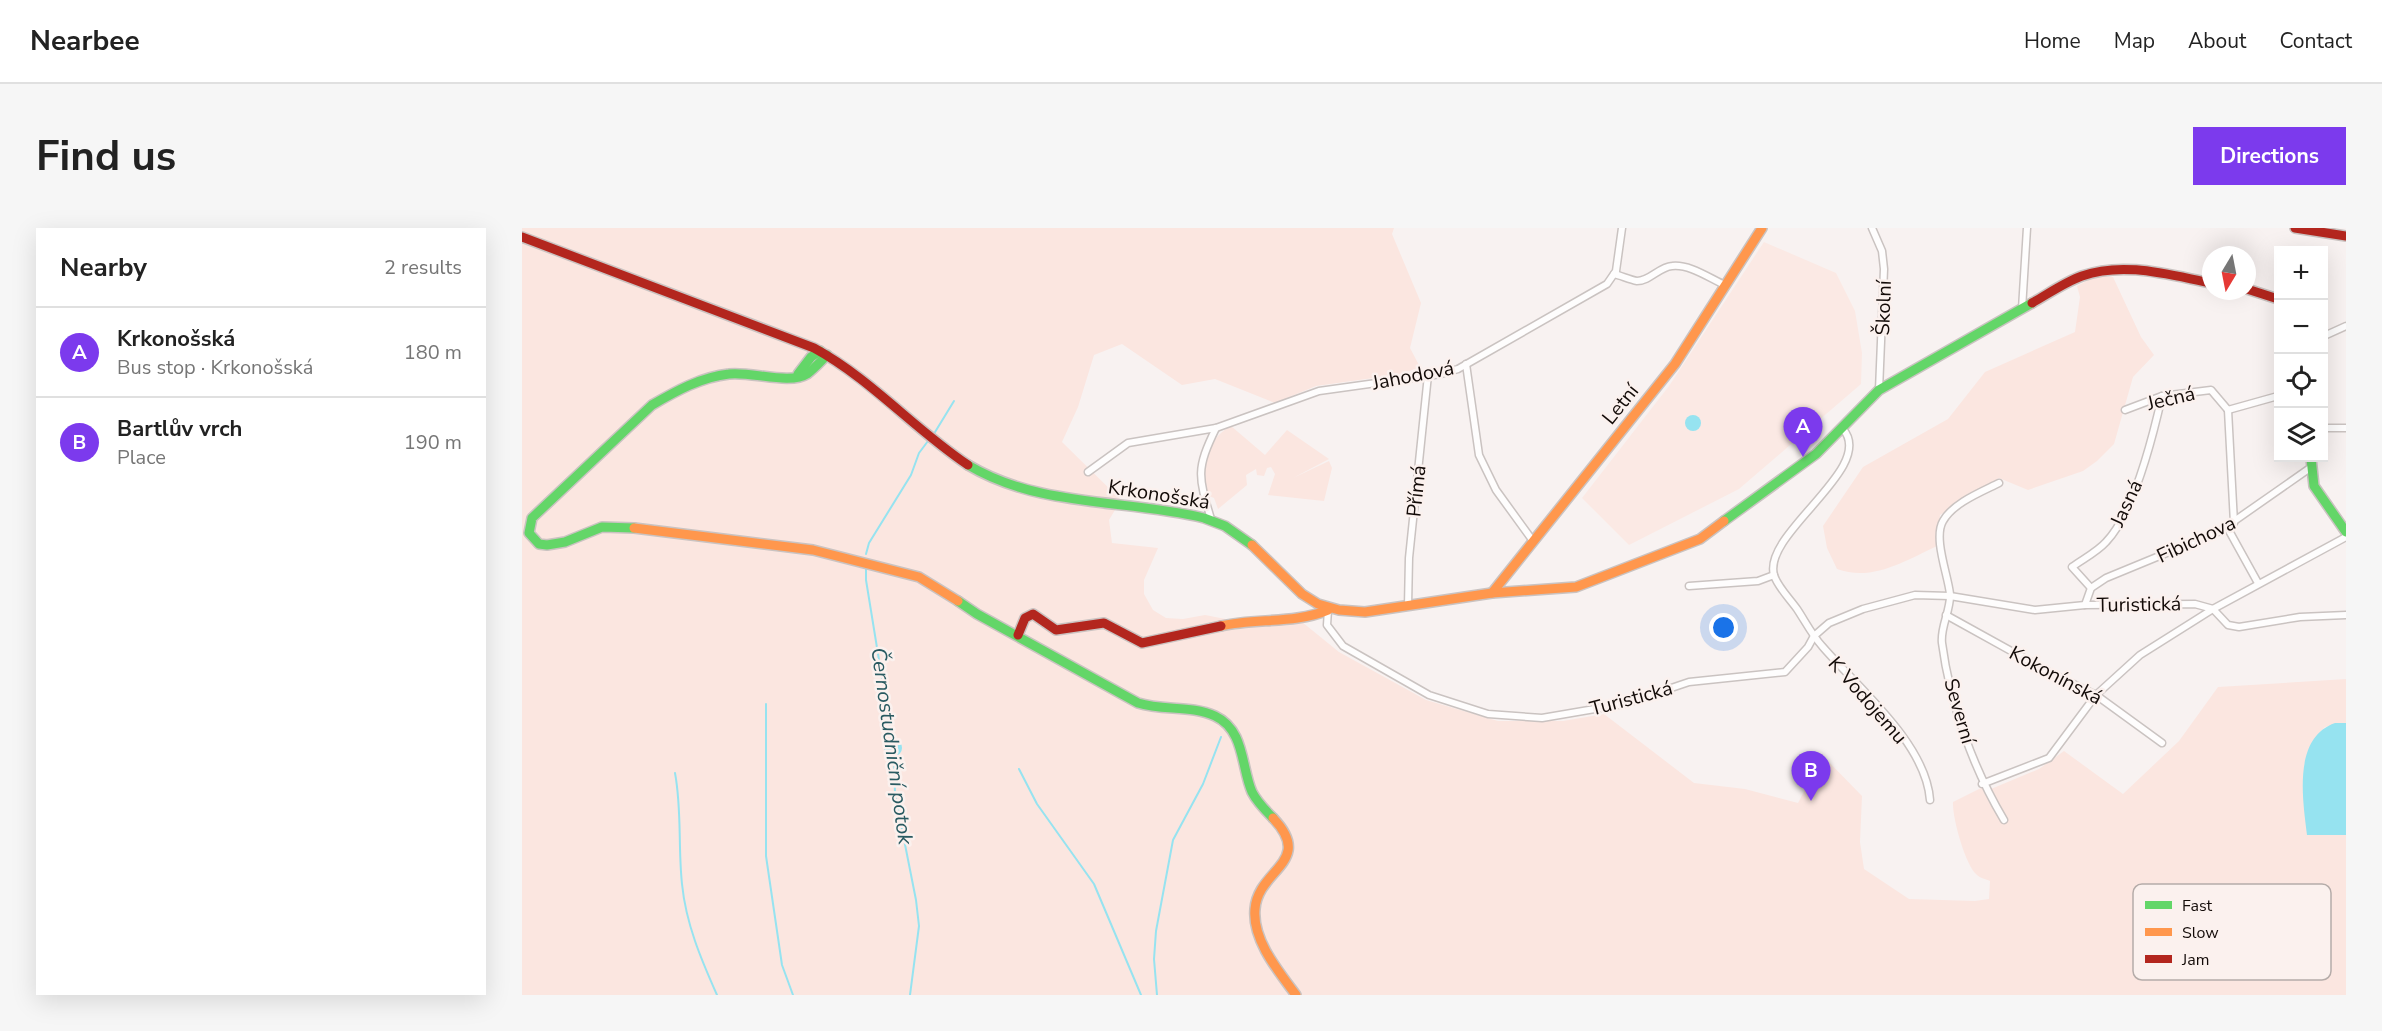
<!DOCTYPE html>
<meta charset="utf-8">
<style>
body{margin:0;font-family:"Nunito Sans",sans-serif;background:#f6f6f6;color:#222}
.controls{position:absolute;right:18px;top:18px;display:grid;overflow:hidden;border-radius:0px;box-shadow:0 6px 24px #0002}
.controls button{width:54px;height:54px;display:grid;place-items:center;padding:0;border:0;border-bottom:2px solid #e0e0e0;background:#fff;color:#222;font:30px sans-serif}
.compass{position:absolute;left:1680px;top:18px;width:54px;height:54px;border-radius:50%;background:#fff;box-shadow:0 6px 24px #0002;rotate:190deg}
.you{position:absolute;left:1202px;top:400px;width:21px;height:21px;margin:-15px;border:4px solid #fff;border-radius:50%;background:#1a73e8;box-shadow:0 0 0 9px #1a73e833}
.badge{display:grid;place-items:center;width:39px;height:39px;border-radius:50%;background:#7c3aed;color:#fff;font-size:20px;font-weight:700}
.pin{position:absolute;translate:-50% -50px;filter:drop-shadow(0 2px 3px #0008)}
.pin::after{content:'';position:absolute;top:32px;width:21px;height:18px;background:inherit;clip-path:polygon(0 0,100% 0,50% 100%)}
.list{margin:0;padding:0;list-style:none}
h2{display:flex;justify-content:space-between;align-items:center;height:78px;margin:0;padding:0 24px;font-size:26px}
h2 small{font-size:20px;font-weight:400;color:#767676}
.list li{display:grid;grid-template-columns:39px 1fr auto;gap:18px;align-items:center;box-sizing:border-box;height:90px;padding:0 24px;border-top:2px solid #e0e0e0}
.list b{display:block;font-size:22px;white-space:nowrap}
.list p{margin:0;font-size:20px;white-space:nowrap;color:#767676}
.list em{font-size:20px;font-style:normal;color:#767676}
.icon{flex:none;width:33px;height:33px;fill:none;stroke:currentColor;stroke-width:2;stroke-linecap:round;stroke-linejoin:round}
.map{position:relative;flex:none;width:1824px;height:767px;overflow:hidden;border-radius:0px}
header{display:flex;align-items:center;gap:36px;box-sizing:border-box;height:84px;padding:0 30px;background:#fff;border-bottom:2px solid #e0e0e0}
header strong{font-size:28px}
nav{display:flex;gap:33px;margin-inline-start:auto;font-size:21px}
.intro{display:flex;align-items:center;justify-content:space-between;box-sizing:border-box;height:144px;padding:0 36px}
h1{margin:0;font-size:42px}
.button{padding:15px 27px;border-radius:0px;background:#7c3aed;color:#fff;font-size:21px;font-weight:700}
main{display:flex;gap:36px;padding:0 36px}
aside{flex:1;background:#fff;border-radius:0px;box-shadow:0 6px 24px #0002}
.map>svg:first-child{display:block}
.built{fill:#fbe9e4}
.green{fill:#fbe6e0}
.water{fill:#96e3f0}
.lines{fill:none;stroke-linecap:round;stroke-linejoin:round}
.stream{stroke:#96e3f0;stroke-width:2}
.street-casing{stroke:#cac3c1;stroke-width:9}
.fast-casing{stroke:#cac3c1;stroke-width:12}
.slow-casing{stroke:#cac3c1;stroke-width:12}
.jam-casing{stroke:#cac3c1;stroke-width:12}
.street{stroke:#fefdfd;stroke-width:6}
.fast{stroke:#63d668;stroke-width:9}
.slow{stroke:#ff974d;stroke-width:9}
.jam{stroke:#b3261e;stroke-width:9}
.labels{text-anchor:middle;stroke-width:5;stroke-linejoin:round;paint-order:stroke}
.street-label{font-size:20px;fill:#130b08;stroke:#fbf1ee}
.water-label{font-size:21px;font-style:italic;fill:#295a61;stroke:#fbf1ee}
.key{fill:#fbf1ee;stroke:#b5aca9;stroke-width:1.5}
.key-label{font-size:16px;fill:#130b08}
</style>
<header>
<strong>Nearbee</strong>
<nav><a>Home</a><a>Map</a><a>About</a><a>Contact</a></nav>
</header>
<div class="intro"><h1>Find us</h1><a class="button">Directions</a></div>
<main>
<aside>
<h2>Nearby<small>2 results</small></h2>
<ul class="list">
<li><span class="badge">A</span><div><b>Krkonošská</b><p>Bus stop · Krkonošská</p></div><em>180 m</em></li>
<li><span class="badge">B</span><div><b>Bartlův vrch</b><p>Place</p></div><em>190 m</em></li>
</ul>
</aside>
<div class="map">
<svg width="1824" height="767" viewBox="0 0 1824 767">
<rect width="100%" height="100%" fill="#f8f2f1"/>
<path class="built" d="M 1242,14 L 1314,45 L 1333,83 L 1340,125 L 1339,156 L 1217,261 L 1107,317 L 1060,270 L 1147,158 Z"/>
<g class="green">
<path d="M 0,0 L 872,0 L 870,6 L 899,75 L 888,120 L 898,139 L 880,146 L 794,158 L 753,175 L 693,151 L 660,157 L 600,116 L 572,127 L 556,179 L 540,214 L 599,272 L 587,292 L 590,315 L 636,320 L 622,352 L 622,366 L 631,382 L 644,390 L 661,391 L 683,387 L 724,395 L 780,394 L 817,424 L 904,472 L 976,493 L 1041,493 L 1082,486 L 1172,555 L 1223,561 L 1276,575 L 1301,528 L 1340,568 L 1338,614 L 1342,641 L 1387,671 L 1453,673 L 1467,671 L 1468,653 C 1464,651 1458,650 1455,647 C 1443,637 1430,588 1431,574 L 1461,559 L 1463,566 L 1469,561 L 1517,541 L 1542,523 L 1601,566 L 1657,513 L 1696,459 L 1824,451 L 1824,495 L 1803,499 L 1797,505 L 1785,607 L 1824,607 L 1824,767 L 0,767 Z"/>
<path d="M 1572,49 L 1591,49 L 1619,109 L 1632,127 L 1611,149 L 1592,216 L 1575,233 L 1561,243 L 1506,262 L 1477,250 L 1418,287 L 1415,318 C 1383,333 1350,354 1315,341 L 1305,320 L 1301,298 L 1341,239 L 1426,191 L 1463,144 L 1553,104 L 1558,69 L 1555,58 Z"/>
<path d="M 709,198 L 743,227 L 765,202 L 807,231 L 771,250 L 807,233 L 810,240 L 802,273 L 746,267 L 753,246 L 749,239 L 745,240 L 742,248 L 735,247 L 734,241 L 724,247 L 725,257 L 696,281 L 692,270 L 687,268 C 676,242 683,212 709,198 Z"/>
</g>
<g class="water">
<circle cx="1171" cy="195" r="8"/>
<path d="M 1813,495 L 1824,495 L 1824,607 L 1785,607 C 1781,573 1770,510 1813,495 Z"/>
<circle cx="371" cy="520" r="9"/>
</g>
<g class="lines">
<g class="stream">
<path d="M 410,209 L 432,173"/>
<path d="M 344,326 L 347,315 L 389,247 L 397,225 L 406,213"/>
<path d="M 344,340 L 344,352 L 370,512"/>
<path d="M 244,476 L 244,628 L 260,737 L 271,767"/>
<path d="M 372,526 L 373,566 L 394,672 L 397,698 L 388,767"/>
<path d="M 497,541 L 515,576 L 572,656 L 619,767"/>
<path d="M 153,545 C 160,582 156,619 160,656 C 164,696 179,731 195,767"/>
<path d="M 635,767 L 632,731 L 634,703 L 651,612 L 681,556 L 699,509"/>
</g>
<g class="street-casing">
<g id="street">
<path d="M 1350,0 L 1360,23 L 1362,41 L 1357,162"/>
<path d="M 1092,46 C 1100,48 1108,52 1115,53 C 1128,53 1137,39 1150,38 C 1168,36 1187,50 1203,57"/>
<path d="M 1500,81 L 1505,0"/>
<path d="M 1802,108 L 1824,98"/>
<path d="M 944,136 L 957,227 L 974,262 L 1011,313"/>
<path d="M 1603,182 L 1640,168 L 1689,162 L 1706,182"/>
<path d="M 1706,182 L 1712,295"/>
<path d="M 1706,182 L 1756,168"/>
<path d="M 1802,200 L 1824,200"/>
<path d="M 1321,201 C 1355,240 1240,305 1252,347 C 1255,358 1268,371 1275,381 C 1283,393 1290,407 1300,418 C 1335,459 1404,515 1408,572"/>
<path d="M 566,244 L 606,215 L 694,200 L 797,163 L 919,146 L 936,141 L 1085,56 L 1094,43 L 1100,0"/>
<path d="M 1477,255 C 1459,264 1431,275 1421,293 C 1411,310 1426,347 1428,366 C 1429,382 1418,399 1420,415 C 1428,476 1451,540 1482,592"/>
<path d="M 689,291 C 676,248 674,241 694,200"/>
<path d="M 1705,299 L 1736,355"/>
<path d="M 1167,358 L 1236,353 L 1252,347"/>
<path d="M 1569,360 L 1550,339 C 1561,331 1575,324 1584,314 C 1612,285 1631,208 1640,168"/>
<path d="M 1563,377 L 1569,360 L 1584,350 L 1698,303 L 1788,240"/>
<path d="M 886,378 L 887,330 L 906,147"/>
<path d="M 806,382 L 805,397 L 821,418 L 907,467 L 966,486 L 1020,490 L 1102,476 L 1167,454 L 1263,444 L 1286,419 L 1292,408 L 1307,395 L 1341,381 L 1393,367 L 1428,368 L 1513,382 L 1563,377 L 1673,376 L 1691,381 L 1706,397 L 1717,399 L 1778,389 L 1824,387"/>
<path d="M 1424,387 L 1527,444 L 1574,467 L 1640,515"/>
<path d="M 1460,556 L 1527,530 L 1574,467 L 1618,427 L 1691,381 L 1824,309"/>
</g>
</g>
<g class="fast-casing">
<g id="fast">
<path d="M 276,146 L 289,129 L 298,123"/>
<path d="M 1789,230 L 1792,258 L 1824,304"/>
<path d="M 446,237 C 518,280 604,271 682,290 L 703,298 L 730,317"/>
<path d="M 1202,293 L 1294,226 L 1357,162 L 1510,75"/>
<path d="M 112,300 L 80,299 L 43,314 L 25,317 L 17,316 L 7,305 L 10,290 L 130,177 C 154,163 179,149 207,146 C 228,143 268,157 285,146 C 292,141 299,133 305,127"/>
<path d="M 436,373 L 455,386 L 616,475 C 641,483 669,477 693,488 C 723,502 719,539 730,564 C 735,574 743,582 751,590"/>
</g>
</g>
<g class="slow-casing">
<g id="slow">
<path d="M 112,300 L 291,322 L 397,349 L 436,373"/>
<path d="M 730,317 L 780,366 L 796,376 L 817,382 L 843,384 L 970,365 L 1054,359 L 1178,311 L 1202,293"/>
<path d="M 970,365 L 1153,136 L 1240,0"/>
<path d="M 699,398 C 734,390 773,396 806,382"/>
<path d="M 751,590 C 793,634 736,641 733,681 C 730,712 757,744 774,767"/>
</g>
</g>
<g class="jam-casing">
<g id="jam">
<path d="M 1773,0 L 1824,8"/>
<path d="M 0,9 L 292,120 C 349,151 392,201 446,237"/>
<path d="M 1725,61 L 1756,71"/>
<path d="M 1510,75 C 1526,66 1543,54 1560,48 C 1602,33 1647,47 1689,55"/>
<path d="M 496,407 L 503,390 L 511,386 L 534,402 L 582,395 L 620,415 L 699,398"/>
</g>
</g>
<use href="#street" class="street"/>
<use href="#fast" class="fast"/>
<use href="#slow" class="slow"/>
<use href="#jam" class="jam"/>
</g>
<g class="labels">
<g class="street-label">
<text transform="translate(1361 80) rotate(-88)" y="7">Školní</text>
<text transform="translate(891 147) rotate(-11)" y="7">Jahodová</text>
<text transform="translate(1649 170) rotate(-13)" y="7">Ječná</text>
<text transform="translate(1098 176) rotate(-51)" y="7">Letní</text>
<text transform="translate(894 263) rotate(-84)" y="7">Přímá</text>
<text transform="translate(637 266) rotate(9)" y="7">Krkonošská</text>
<text transform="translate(1604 275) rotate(-65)" y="7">Jasná</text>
<text transform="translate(1674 311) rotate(-25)" y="7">Fibichova</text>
<text transform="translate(1617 376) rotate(-1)" y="7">Turistická</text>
<text transform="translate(1534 447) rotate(28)" y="7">Kokonínská</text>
<text transform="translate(1109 470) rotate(-15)" y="7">Turistická</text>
<text transform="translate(1346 472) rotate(49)" y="7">K Vodojemu</text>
<text transform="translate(1438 483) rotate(74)" y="7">Severní</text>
</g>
<g class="water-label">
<text transform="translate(370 518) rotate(82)" y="7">Černostudniční potok</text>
</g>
</g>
<rect x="1611" y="656" width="198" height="96" rx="9" class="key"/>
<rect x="1623" y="673" width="27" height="8" fill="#63d668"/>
<rect x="1623" y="700" width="27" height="8" fill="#ff974d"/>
<rect x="1623" y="727" width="27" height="8" fill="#b3261e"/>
<g class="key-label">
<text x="1660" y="683">Fast</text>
<text x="1660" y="710">Slow</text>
<text x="1660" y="737">Jam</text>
</g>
</svg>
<div class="controls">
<button>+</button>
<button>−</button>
<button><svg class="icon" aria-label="locate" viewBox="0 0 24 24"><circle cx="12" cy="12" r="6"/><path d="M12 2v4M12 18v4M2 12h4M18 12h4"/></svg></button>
<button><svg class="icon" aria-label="layers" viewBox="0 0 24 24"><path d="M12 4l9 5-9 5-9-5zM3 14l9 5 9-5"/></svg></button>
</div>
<svg class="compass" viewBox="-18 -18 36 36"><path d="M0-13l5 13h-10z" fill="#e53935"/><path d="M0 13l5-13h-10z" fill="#767676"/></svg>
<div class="you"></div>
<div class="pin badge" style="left:1281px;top:229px">A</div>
<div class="pin badge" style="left:1289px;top:573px">B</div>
</div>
</main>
